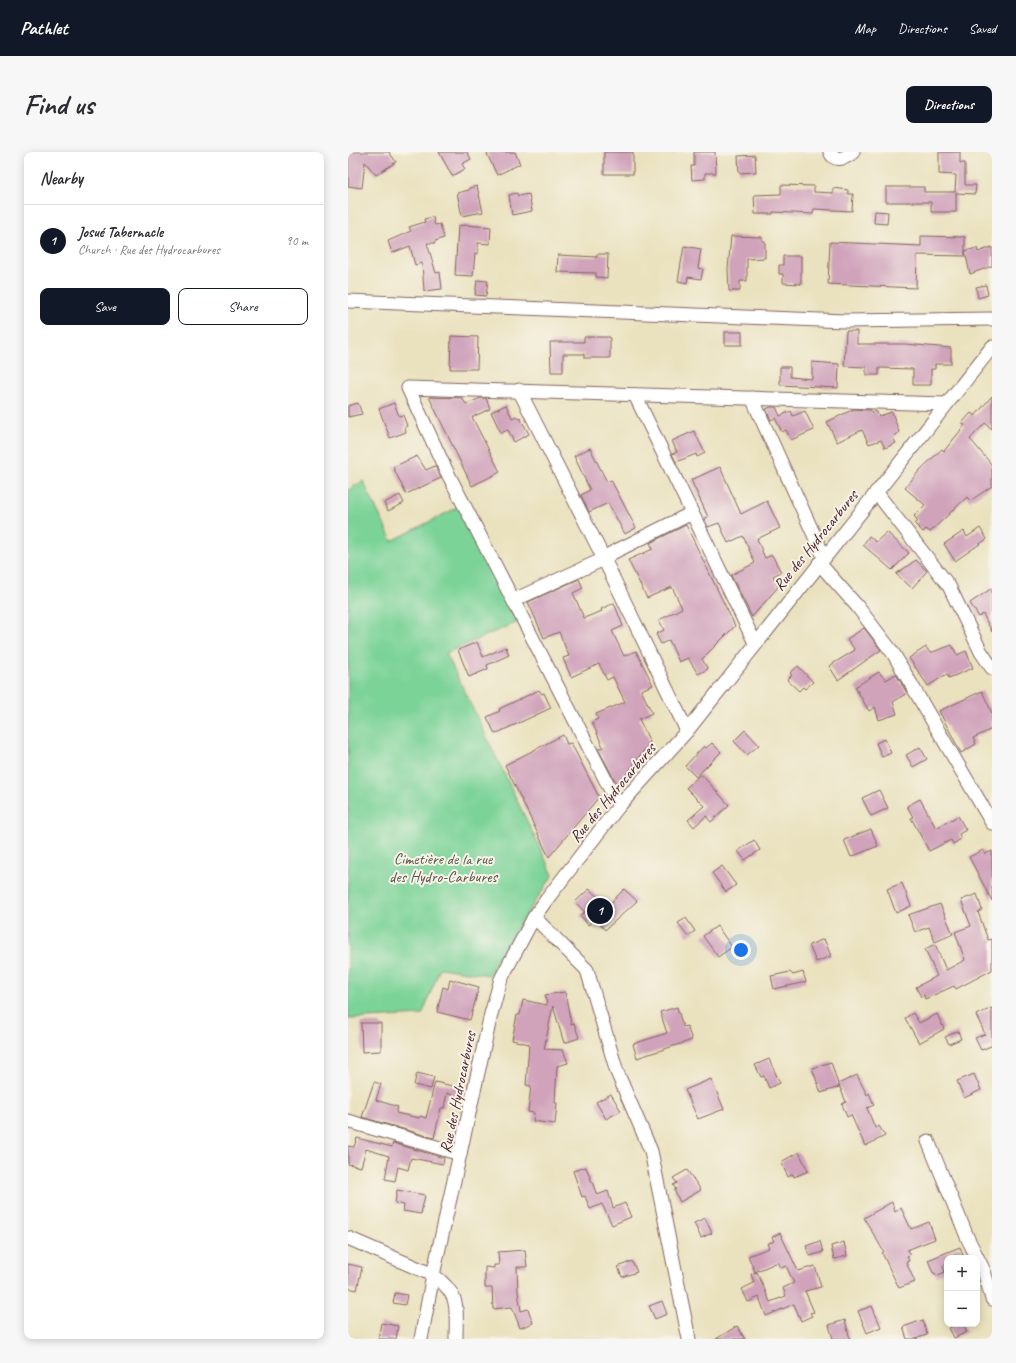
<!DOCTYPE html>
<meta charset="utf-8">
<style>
body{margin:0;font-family:Caveat,sans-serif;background:#f7f7f7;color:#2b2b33}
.controls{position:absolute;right:12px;bottom:12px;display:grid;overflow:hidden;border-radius:8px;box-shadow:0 2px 10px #0003}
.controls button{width:36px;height:36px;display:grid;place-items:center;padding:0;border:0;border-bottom:1px solid #e1e1e2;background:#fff;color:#2b2b33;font:20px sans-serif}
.you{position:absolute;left:393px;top:798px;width:14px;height:14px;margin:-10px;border:3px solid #fff;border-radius:50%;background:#1a73e8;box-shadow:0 0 0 6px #1a73e833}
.badge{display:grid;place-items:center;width:26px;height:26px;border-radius:50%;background:#111827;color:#fff;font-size:13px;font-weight:700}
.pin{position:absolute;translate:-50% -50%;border:2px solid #fff;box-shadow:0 1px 4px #0006}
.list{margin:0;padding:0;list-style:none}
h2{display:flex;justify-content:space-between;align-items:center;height:52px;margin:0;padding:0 16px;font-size:17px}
h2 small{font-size:13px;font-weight:400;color:#7c7c81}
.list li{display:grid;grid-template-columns:26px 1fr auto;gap:12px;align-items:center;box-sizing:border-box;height:72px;padding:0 16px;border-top:1px solid #e1e1e2}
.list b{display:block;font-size:15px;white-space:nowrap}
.list p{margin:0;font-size:13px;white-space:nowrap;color:#7c7c81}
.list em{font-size:13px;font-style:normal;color:#7c7c81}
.actions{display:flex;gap:8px;padding:12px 16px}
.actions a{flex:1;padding:9px 0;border:1px solid #111827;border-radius:8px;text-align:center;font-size:14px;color:#111827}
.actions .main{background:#111827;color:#fff}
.map{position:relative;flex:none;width:644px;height:1187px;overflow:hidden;border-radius:8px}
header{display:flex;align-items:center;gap:24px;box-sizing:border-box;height:56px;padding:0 20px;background:#111827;color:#fff}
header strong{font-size:19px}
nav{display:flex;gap:22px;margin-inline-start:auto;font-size:14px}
.intro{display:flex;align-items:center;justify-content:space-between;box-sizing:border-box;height:96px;padding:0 24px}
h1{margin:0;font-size:28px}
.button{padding:10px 18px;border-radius:8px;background:#111827;color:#fff;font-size:14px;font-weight:700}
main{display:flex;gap:24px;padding:0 24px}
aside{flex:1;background:#fff;border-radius:8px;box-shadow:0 2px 10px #0003}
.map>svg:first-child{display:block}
.green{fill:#7cd398;stroke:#637962}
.building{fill:#d0a3bb}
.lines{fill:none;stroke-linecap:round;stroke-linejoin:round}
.minor-casing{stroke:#82635f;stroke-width:15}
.minor{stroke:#fff;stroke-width:13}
.labels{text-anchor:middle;stroke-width:4;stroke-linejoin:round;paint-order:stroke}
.street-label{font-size:16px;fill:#4a1f2b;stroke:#f7f3e8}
.park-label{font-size:16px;fill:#59554c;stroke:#f7f3e8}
</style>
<header>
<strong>Pathlet</strong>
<nav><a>Map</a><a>Directions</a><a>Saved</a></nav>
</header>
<div class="intro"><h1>Find us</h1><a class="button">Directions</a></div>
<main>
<aside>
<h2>Nearby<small></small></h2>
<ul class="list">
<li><span class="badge">1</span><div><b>Josué Tabernacle</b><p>Church · Rue des Hydrocarbures</p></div><em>90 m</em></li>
</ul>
<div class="actions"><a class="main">Save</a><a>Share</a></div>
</aside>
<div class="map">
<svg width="644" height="1187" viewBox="0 0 644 1187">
<rect width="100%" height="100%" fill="#f7f3e8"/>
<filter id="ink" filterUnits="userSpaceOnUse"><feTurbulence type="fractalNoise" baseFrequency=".025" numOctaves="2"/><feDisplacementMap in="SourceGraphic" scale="8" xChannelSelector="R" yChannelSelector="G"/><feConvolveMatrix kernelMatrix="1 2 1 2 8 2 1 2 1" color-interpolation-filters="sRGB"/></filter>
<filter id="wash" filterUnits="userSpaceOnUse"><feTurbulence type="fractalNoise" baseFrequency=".012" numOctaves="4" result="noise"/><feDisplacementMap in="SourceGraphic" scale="16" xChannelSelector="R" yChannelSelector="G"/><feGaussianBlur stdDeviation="0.9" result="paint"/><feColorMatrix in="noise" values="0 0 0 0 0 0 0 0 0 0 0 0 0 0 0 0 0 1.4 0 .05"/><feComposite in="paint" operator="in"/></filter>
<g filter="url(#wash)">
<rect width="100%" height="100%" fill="#eae2bf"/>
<path class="green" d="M 15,329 L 44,389 L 114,353 L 170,470 L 98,501 L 205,723 L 153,800 L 141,823 L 92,816 L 74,863 L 0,867 L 0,338 Z"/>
<g id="blocks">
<g class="building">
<path d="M 0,0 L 41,0 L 48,10 L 28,23 L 17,10 L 14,36 L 0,34 Z"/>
<path d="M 91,0 L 119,0 L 123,7 L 114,12 L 117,17 L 104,24 Z"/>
<path d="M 143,0 L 167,0 L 172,12 L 149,23 L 139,2 Z"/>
<rect x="256" y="0" width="29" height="22"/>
<path d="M 346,0 L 367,0 L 368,21 L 357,21 L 357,27 L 344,28 L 343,14 L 346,14 Z"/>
<path d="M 591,0 L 612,0 L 612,11 L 617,11 L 617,33 L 628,33 L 627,42 L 608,41 L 608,60 L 583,60 L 583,50 L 538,50 L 538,35 L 576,35 L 576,40 L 607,40 L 608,23 L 591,22 Z"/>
<path d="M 407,3 L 408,20 L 391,21 L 390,4 Z"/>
<path d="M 433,33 L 466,34 L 466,40 L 485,41 L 485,36 L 500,38 L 500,42 L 505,42 L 504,59 L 466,57 L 465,62 L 425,60 L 425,62 L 407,62 L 406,43 L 433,42 Z"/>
<path d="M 129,34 L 135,60 L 114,64 L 109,41 L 121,38 L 121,36 Z"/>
<path d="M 169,41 L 170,44 L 181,42 L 184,59 L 164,63 L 161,43 Z"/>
<path d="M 527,59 L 540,60 L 539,72 L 526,71 Z"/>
<path d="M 85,65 L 86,71 L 87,73 L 92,72 L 96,86 L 87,89 L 87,91 L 79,91 L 88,121 L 92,120 L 94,137 L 76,139 L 74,111 L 67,113 L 62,94 L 44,101 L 40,89 L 63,79 L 61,75 L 77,70 L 76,67 Z"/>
<path d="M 116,73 L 143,75 L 142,92 L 130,91 L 130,102 L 127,101 L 125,124 L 107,123 L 110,74 Z"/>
<path d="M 383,84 L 414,85 L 414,89 L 417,89 L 417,106 L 399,107 L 399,129 L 392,129 L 392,139 L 381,139 L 380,117 Z"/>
<path d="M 573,84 L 617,85 L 617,104 L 569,103 L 568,136 L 480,132 L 482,90 L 573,94 Z"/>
<path d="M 336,94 L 353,97 L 350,116 L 355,117 L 353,127 L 340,125 L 339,131 L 330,129 Z"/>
<path d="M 644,95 L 644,114 L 622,122 L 617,99 L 629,96 L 630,100 Z"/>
<path d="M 249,102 L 260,102 L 259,126 L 248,125 L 248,121 L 209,120 L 210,103 L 249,105 Z"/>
<path d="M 435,104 L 453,104 L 453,132 L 435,131 L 435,122 L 431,122 L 431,113 L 435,113 Z"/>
<path d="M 129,128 L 140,129 L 138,144 L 127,143 Z"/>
<path d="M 638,133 L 640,143 L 630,146 L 628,135 Z"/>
<path d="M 498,179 L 509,179 L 509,192 L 557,192 L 603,196 L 603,212 L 587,212 L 587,217 L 583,217 L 583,233 L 565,233 L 565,217 L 531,216 L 531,223 L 518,223 L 518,215 L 496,214 Z"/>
<rect x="377" y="180" width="17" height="13"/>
<path d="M 103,184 L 130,185 L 129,217 L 102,217 Z"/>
<path d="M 236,185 L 262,185 L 262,206 L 236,206 L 236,202 L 215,202 L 215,220 L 203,220 L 202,190 L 236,190 Z"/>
<path d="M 464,210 L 491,212 L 490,236 L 432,233 L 432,215 L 442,215 L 442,225 L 464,227 Z"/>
<path d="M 644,244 L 644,277 L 637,271 L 622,287 L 644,313 L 644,334 L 622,349 L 619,345 L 582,380 L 578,377 L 575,380 L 567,372 L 570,369 L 566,364 L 577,353 L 557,336 L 571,319 L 594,297 L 596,299 L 617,273 L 614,271 L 623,261 L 627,264 Z"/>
<path d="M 81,245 L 114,246 L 118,252 L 133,246 L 138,246 L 142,257 L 124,265 L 152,320 L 124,334 Z"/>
<path d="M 10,251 L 14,262 L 0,265 L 0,254 Z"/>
<path d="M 46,251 L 51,264 L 55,263 L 59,274 L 56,276 L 58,280 L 42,286 L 31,257 Z"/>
<path d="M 158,253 L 164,266 L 168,264 L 170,267 L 172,266 L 181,282 L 166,290 L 160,278 L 153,281 L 143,260 Z"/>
<path d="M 423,255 L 428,255 L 432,264 L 443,259 L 445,264 L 457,259 L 466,278 L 443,288 L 438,278 L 434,280 L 427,266 L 423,268 L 418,257 Z"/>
<path d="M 506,257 L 523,258 L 524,261 L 528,259 L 531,264 L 544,260 L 551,280 L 545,286 L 548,291 L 537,296 L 533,288 L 521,292 L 514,278 L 489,290 L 479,270 Z"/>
<path d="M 346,279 L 357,301 L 349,305 L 348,302 L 328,310 L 324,302 L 329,300 L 324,289 Z"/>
<path d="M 242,296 L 259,330 L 263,328 L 288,376 L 277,382 L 260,351 L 241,360 L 233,343 L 242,338 L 226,304 Z"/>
<path d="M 69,304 L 78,318 L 87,314 L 93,326 L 58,342 L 45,315 Z"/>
<path d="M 372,315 L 393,362 L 419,349 L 432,376 L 409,387 L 417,406 L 424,403 L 433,420 L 425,424 L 430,435 L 404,465 L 383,423 L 407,411 L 395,384 L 380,391 L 371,371 L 360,375 L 356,366 L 360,365 L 343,328 Z"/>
<path d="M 52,343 L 56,351 L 40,359 L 36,351 Z"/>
<path d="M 338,373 L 387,474 L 354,507 L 360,517 L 350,522 L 340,506 L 331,510 L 321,488 L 313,492 L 308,482 L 316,478 L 311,468 L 334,456 L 324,435 L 299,446 L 280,408 L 305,397 L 302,391 Z"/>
<path d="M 632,376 L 639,387 L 607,409 L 596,392 L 616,379 L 619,385 Z"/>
<path d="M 539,380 L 561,401 L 544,418 L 515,393 L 521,384 L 528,390 Z"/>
<path d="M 568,408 L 579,419 L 564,436 L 548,422 Z"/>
<path d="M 231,427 L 235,436 L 225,441 L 236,466 L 254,459 L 253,457 L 266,451 L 275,474 L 264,479 L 276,504 L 288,499 L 305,533 L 293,538 L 304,561 L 291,567 L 302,590 L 270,634 L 250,597 L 255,595 L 244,570 L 250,567 L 248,562 L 277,550 L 265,525 L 259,528 L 251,512 L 223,525 L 215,506 L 221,504 L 211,480 L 196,486 L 180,450 Z"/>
<path d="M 644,436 L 644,480 L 635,462 L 631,465 L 622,451 Z"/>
<path d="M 516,476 L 533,498 L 490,528 L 481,514 L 507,498 L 499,487 Z"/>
<path d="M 129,490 L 135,505 L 158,495 L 161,503 L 139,513 L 140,517 L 121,525 L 110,498 Z"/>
<path d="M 604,493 L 609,503 L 618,499 L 625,516 L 601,526 L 599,522 L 580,534 L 561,506 L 578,495 L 582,501 Z"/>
<path d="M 450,514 L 465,530 L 457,537 L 455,535 L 451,539 L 439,528 L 444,523 L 442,521 Z"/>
<path d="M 531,520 L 538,528 L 548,522 L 559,541 L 545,550 L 549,562 L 531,568 L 527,555 L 521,559 L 507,535 Z"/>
<path d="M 191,538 L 194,542 L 196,541 L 203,556 L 147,582 L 139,565 L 152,559 L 151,557 Z"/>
<path d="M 634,539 L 644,561 L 644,577 L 625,586 L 628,592 L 613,601 L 591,559 Z"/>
<path d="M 397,578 L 411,593 L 399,603 L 386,589 Z"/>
<path d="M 215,583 L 219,592 L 223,591 L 251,645 L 201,705 L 157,613 Z"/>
<path d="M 537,587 L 543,601 L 534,605 L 528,591 Z"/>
<path d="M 364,591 L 373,600 L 348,625 L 337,614 L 356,594 L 358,596 Z"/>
<path d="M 572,595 L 579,607 L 565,615 L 558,603 Z"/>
<path d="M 353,622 L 381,653 L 363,670 L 358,664 L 346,675 L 340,668 L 356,654 L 338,636 Z"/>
<path d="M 531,638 L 540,656 L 523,664 L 514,646 Z"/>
<path d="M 572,647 L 588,676 L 610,664 L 618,678 L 611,682 L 613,687 L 605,692 L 603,688 L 581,699 L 563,666 L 565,665 L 559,654 Z"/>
<path d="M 523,677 L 530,694 L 503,705 L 496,688 Z"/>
<path d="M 406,688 L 412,698 L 397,708 L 390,699 Z"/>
<path d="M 635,698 L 637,702 L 644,699 L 644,749 L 621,705 Z"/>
<path d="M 374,714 L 388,733 L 378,740 L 364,721 Z"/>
<path d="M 554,731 L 563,754 L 548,761 L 539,737 Z"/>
<path d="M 241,737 L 260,754 L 276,737 L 289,749 L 257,778 L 247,767 L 240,773 L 232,763 L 237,760 L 227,750 Z"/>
<path d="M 629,742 L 634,758 L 630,760 L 640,788 L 644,787 L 644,818 L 608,837 L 606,834 L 577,847 L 576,843 L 573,845 L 568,835 L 589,824 L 577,797 L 587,792 L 598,818 L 617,808 L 607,780 L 623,774 L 613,748 Z"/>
<path d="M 592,752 L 605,782 L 587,790 L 581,775 L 567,780 L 560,763 Z"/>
<path d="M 338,766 L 347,779 L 340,784 L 330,771 Z"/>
<path d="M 369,774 L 384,795 L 370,805 L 355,784 Z"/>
<path d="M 476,787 L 483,804 L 468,810 L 461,793 Z"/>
<path d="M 442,820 L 445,823 L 455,820 L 458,830 L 426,837 L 423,824 Z"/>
<path d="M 102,827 L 131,835 L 122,868 L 89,860 L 95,835 L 100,837 Z"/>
<path d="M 217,840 L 223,872 L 226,871 L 231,886 L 216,891 L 205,854 L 196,897 L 215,898 L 220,911 L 209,914 L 207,951 L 209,951 L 207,972 L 185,969 L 186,961 L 180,960 L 183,934 L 178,933 L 181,892 L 164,888 L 169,863 L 172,863 L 175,848 L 199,853 L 197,843 Z"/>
<path d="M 329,855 L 335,875 L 339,874 L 344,888 L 289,906 L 285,892 L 319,881 L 312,860 Z"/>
<path d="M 644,856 L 644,895 L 643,894 L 633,898 L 627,886 L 637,882 L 628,863 Z"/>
<path d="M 565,861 L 571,871 L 589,862 L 596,877 L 571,891 L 557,866 Z"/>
<path d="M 13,871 L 33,871 L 33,899 L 14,900 Z"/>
<path d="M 610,879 L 613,887 L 601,892 L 597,885 Z"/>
<path d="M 421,907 L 432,931 L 421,936 L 416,924 L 413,925 L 407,913 Z"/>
<path d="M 483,910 L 490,932 L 509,923 L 519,943 L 521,941 L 526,953 L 519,956 L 527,976 L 531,974 L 537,984 L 517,994 L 503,963 L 499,965 L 494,952 L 498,950 L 491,933 L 491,935 L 473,941 L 464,916 Z"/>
<path d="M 69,921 L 86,925 L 83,937 L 66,933 Z"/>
<path d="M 626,922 L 633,938 L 616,946 L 609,929 Z"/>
<path d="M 363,927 L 376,957 L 350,967 L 337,938 Z"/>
<path d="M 26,930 L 33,932 L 28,948 L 50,955 L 48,961 L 71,966 L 72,964 L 78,966 L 87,930 L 113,936 L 110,945 L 99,941 L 96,956 L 93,956 L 86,986 L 14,965 Z"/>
<path d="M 263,942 L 273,959 L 258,967 L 248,950 Z"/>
<path d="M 9,986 L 44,995 L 45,991 L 96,1006 L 95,1012 L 63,1006 L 60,1018 L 50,1015 L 47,1029 L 37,1027 L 41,1004 L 18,997 L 13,1015 L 0,1012 L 0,994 L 6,995 Z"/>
<path d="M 451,1000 L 460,1019 L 446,1025 L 445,1022 L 440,1025 L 433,1010 Z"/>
<path d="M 238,1015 L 249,1043 L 260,1039 L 265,1056 L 277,1051 L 283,1065 L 264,1073 L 254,1052 L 242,1057 L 237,1044 L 234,1045 L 225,1019 Z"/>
<path d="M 339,1018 L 353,1038 L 332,1050 L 326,1038 L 328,1037 L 325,1033 L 329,1031 L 325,1026 Z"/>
<path d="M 49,1038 L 77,1043 L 73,1062 L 55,1059 L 56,1053 L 47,1051 Z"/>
<path d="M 544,1050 L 547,1060 L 553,1056 L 563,1077 L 581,1070 L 587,1087 L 559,1098 L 562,1103 L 559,1104 L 561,1109 L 558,1110 L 567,1130 L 551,1136 L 534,1101 L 536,1100 L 516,1066 Z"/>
<path d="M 357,1066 L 364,1081 L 353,1086 L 346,1071 Z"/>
<path d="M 432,1081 L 450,1119 L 467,1114 L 473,1135 L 457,1139 L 466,1160 L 462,1161 L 464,1164 L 453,1169 L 446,1152 L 418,1164 L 411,1145 L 400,1150 L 394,1137 L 406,1131 L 403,1122 L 409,1120 L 422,1150 L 438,1144 L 435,1136 L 446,1131 L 438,1114 L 433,1116 L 430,1110 L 407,1120 L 400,1104 L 421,1096 L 419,1092 L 426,1089 L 424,1085 Z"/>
<path d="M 472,1089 L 475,1100 L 462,1104 L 458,1094 Z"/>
<path d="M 496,1090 L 499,1104 L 486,1107 L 483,1094 Z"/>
<path d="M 612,1095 L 616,1106 L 599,1106 L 599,1112 L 595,1114 L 597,1120 L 588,1124 L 587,1121 L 585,1121 L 580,1108 Z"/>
<path d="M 177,1098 L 179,1115 L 169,1115 L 170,1140 L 173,1159 L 180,1157 L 185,1171 L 172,1176 L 164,1155 L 145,1157 L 144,1136 L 137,1136 L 137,1115 L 146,1116 L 146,1113 L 151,1113 L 150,1100 Z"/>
<path d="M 284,1109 L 289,1120 L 274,1125 L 270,1115 Z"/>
<path d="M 0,1112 L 14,1115 L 9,1138 L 0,1136 Z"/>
<path d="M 47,1141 L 59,1143 L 57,1153 L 45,1151 Z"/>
<path d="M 314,1149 L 319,1162 L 307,1167 L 301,1154 Z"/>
<path d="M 524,1154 L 533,1175 L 519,1181 L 510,1159 Z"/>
<path d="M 497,1168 L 502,1187 L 485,1187 L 481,1173 Z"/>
<path d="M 575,1168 L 579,1183 L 567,1187 L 559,1187 L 555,1175 Z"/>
<path d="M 33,1171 L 50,1174 L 48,1187 L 30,1187 Z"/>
<path d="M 609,1172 L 615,1172 L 619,1180 L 606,1186 L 601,1176 Z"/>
<path d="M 389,1174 L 397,1187 L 368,1187 Z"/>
</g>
</g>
</g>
<g filter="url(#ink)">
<use href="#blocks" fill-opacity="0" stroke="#82635f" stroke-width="1"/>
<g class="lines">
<g class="minor-casing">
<g id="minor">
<path d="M 482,0 C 487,11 498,6 505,0"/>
<path d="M 0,149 L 497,169 L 644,167"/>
<path d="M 171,238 L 256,407 L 339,579"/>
<path d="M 287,243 L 407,491"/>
<path d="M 404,246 L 476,405"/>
<path d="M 528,340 L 601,434 L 633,500 L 644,516"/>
<path d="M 471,411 L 509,454 L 545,501 L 644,671"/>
<path d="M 166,448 L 256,407 L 264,401 L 344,361"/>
<path d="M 271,654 L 96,314 L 60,236 L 598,252"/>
<path d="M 186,765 L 239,818 L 269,920 L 303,999 L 341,1187"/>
<path d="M 0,969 L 112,1002"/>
<path d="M 580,989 L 620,1087 L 636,1119 L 644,1147"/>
<path d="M 0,1086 L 85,1123 C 113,1143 108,1155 108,1187"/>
<path d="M 73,1187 L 85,1123 L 143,862 L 153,827 L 186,765 L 199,747 L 271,654 L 339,579 L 644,195"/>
</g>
</g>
<use href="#minor" class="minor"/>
</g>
</g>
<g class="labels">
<g class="street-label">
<text transform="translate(467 388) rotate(-51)" y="6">Rue des Hydrocarbures</text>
<text transform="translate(264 640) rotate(-50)" y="6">Rue des Hydrocarbures</text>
<text transform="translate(109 940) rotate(-78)" y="6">Rue des Hydrocarbures</text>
</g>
<g class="park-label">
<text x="95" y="712">Cimetière de la rue<tspan x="95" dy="18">des Hydro-Carbures</tspan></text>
</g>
</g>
</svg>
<div class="controls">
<button>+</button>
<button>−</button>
</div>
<div class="you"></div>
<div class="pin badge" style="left:252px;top:759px">1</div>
</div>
</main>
